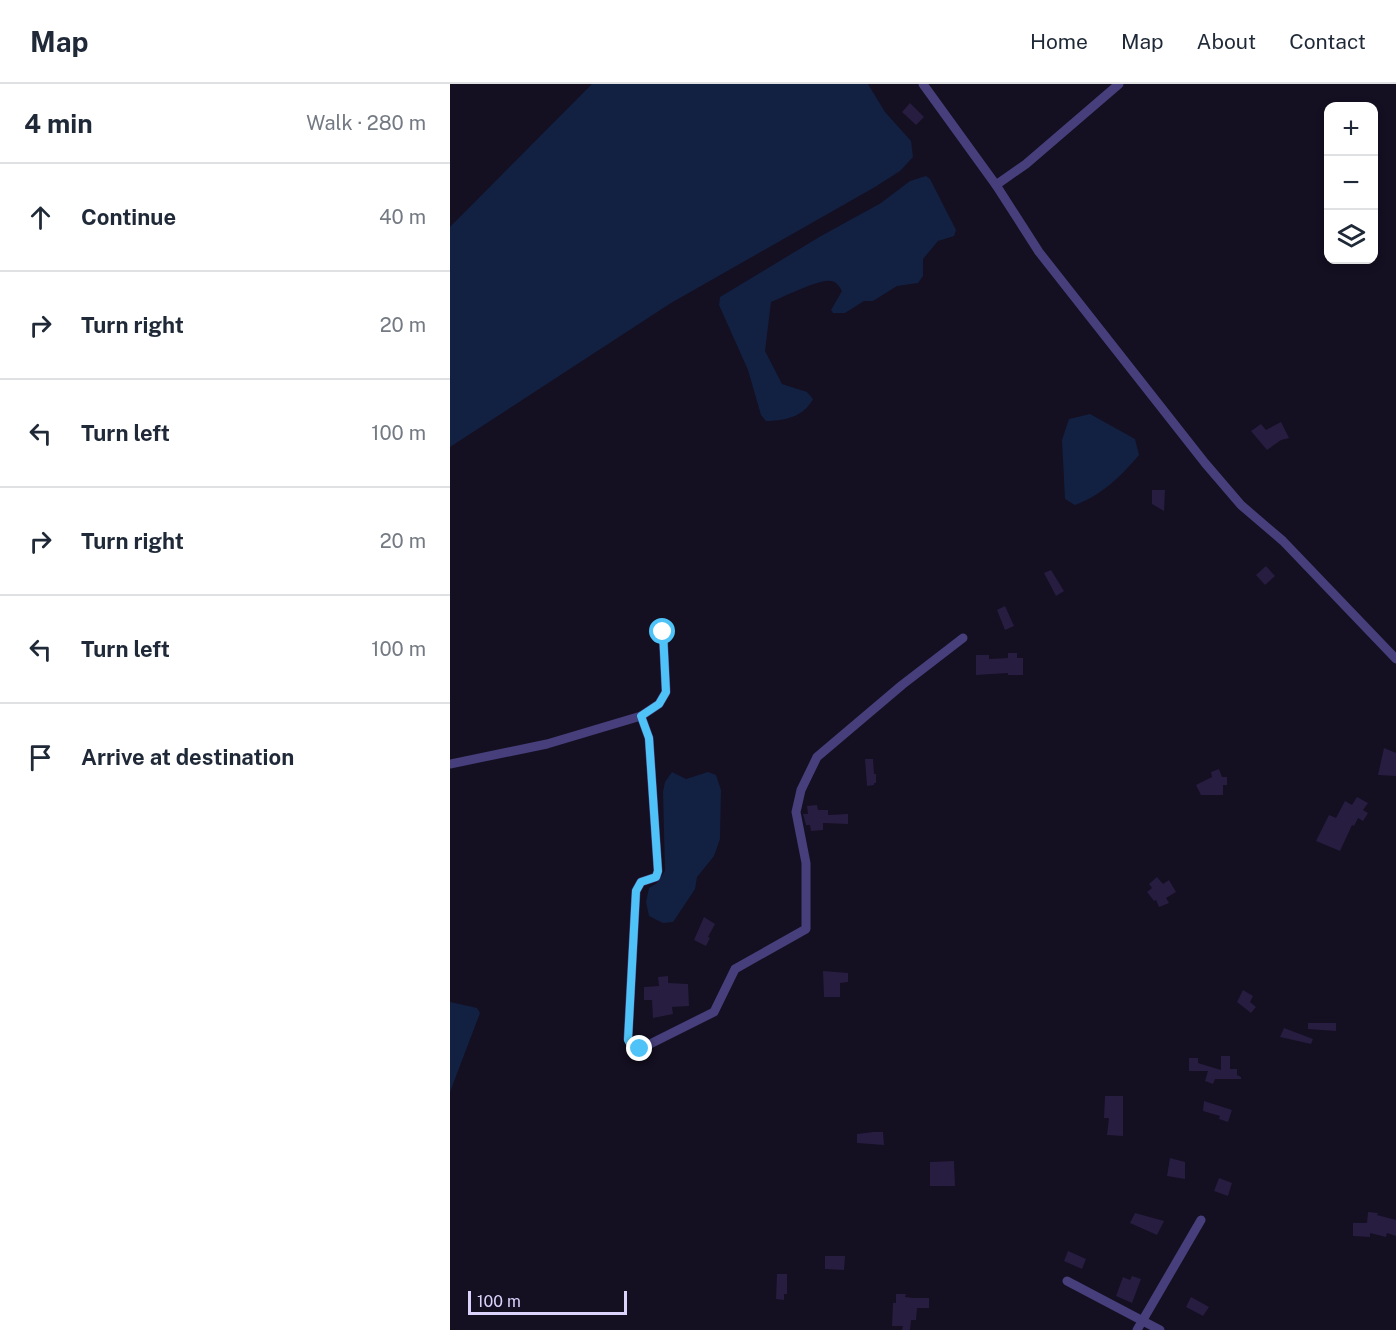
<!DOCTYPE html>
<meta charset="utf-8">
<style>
body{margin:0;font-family:"Public Sans",sans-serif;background:#f2f2f3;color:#1f2937}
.controls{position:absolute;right:18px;top:18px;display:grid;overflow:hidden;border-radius:12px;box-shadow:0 3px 9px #0003}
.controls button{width:54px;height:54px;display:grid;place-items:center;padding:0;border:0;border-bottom:2px solid #e0e1e3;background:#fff;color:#1f2937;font:30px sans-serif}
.scale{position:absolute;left:18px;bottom:15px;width:159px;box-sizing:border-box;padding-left:6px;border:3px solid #dbd3fb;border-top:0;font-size:16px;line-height:21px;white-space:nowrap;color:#dbd3fb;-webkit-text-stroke:4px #140f21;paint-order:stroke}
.stop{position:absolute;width:18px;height:18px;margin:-14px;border:4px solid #4fc3f7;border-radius:50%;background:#fff}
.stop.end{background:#4fc3f7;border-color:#fff;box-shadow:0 2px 6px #0008}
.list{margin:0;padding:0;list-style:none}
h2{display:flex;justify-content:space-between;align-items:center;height:78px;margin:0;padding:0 24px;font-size:26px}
h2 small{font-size:20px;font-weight:400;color:#747a83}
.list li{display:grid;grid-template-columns:39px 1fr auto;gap:18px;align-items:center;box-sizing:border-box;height:108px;padding:0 24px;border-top:2px solid #e0e1e3}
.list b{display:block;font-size:22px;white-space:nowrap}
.list em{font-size:20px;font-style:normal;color:#747a83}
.icon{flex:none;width:33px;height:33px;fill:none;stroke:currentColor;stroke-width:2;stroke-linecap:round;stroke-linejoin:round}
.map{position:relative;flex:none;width:946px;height:1246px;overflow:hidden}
header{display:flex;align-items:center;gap:36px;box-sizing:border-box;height:84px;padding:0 30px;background:#fff;border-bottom:2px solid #e0e1e3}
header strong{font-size:28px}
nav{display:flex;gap:33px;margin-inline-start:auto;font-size:21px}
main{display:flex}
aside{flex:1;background:#fff}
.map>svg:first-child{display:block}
.water{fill:#122142}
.building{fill:#271d40}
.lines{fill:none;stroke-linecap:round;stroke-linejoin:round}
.minor{stroke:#463f7b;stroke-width:9}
.route{stroke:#4fc3f7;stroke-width:8}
</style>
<header>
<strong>Map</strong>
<nav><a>Home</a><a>Map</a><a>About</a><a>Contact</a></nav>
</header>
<main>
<aside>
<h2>4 min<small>Walk · 280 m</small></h2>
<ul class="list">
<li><svg class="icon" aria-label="ahead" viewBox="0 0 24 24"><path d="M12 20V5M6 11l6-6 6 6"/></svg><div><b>Continue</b></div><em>40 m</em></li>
<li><svg class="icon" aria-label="right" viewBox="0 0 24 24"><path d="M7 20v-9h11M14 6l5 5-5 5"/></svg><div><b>Turn right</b></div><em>20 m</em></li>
<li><svg class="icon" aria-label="left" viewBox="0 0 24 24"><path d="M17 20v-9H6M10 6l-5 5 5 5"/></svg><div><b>Turn left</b></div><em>100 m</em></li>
<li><svg class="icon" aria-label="right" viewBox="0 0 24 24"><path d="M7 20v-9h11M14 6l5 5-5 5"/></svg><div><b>Turn right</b></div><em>20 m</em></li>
<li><svg class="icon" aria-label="left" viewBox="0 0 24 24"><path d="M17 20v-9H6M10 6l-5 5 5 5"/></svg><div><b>Turn left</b></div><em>100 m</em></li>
<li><svg class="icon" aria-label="arrive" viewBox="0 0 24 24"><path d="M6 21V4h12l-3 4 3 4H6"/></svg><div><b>Arrive at destination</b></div></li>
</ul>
</aside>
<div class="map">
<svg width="946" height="1246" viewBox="0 0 946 1246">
<rect width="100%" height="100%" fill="#140f21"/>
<g class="water">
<path d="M 142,0 L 418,0 L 435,28 L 461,57 L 463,73 L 450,87 L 425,103 L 221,219 L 0,363 L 0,143 Z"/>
<path d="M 476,92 L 480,95 L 506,146 L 504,152 L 488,157 L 473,175 L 473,192 L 468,199 L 447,202 L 423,217 L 414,217 L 395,229 L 383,229 L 381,226 L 392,207 C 389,202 387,198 381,197 C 371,194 333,213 321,218 L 315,267 L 332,300 L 357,308 L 363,315 C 354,333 334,337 316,337 L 311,331 L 298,286 L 269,221 L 270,213 L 371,152 L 431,119 L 460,97 Z"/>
<path d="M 640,330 L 685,355 L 689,371 C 671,392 652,411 625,421 L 615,415 L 612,356 L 619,335 Z"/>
<path d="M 222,688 L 236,695 L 258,688 L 266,691 L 271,706 L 270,755 L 264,772 L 247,793 L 245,805 L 223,838 L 213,839 L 199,832 L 196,818 L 199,804 L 207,799 L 215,787 L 213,708 L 215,698 Z"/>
<path d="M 0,918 L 27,924 L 30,929 L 0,1008 Z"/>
</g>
<g class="building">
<path d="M 460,19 L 474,33 L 466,41 L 452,28 Z"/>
<path d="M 831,338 L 839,354 L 831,356 L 817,366 L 801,347 L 811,340 L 816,346 Z"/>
<path d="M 702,406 L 715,406 L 714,427 L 702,420 Z"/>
<path d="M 816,482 L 825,492 L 815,501 L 806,491 Z"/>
<path d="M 601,486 L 614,507 L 606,512 L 594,489 Z"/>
<path d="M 555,522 L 564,542 L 555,546 L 547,526 Z"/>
<path d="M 558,569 L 567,569 L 567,574 L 573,574 L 573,591 L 558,591 L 558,589 L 526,591 L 526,571 L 539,571 L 539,575 L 558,574 Z"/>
<path d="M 934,664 L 946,669 L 946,692 L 928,691 Z"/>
<path d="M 415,675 L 423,675 L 424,690 L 426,690 L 426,699 L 424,699 L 424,701 L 417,702 Z"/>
<path d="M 769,685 L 772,693 L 777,693 L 777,701 L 773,701 L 773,711 L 751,711 L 746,701 L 762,693 L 761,688 Z"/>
<path d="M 907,713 L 918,719 L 913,726 L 918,729 L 913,737 L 908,734 L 904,742 L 902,741 L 890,767 L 866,757 L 879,731 L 886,734 L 895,717 L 902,721 Z"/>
<path d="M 367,721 L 368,726 L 378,726 L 378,731 L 398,730 L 398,740 L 373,739 L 373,746 L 361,747 L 360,741 L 356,741 L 353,730 L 358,730 L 357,722 Z"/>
<path d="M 707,793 L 713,800 L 719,796 L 726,808 L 716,814 L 719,819 L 709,823 L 706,816 L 704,817 L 697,808 L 702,804 L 699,800 Z"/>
<path d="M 254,833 L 265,840 L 258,853 L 260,854 L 256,862 L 244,856 Z"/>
<path d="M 373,887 L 398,889 L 398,898 L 390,899 L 390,913 L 374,913 Z"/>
<path d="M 218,892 L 218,899 L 238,900 L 239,922 L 222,923 L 223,930 L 203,934 L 202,916 L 194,916 L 194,903 L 209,902 L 208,893 Z"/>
<path d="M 793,906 L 803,912 L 800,918 L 806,923 L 801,929 L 787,918 Z"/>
<path d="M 858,939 L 886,939 L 886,947 L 858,945 Z"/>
<path d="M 834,944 L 863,955 L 861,960 L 830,953 Z"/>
<path d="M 771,972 L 780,972 L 780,985 L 787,985 L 787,991 L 791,993 L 791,995 L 765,995 L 763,1000 L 755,997 L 758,987 L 739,987 L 739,974 L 748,974 L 748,979 L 771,986 Z"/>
<path d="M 655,1012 L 673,1012 L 673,1052 L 657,1051 L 659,1034 L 654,1034 Z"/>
<path d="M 754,1017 L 782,1026 L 778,1038 L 769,1035 L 770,1032 L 753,1027 Z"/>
<path d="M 423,1048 L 433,1048 L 434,1061 L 407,1059 L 407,1050 Z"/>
<path d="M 720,1074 L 735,1078 L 735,1095 L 717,1092 Z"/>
<path d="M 504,1077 L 505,1102 L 480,1102 L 480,1078 Z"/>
<path d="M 769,1094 L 782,1099 L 778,1112 L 764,1107 Z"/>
<path d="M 918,1128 L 928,1129 L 927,1131 L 946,1136 L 946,1152 L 937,1149 L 936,1153 L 920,1149 L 920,1153 L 903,1152 L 903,1139 L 917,1139 Z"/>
<path d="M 685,1129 L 714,1137 L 707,1151 L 680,1139 Z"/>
<path d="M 618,1167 L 636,1175 L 632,1185 L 614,1177 Z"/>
<path d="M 375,1172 L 395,1172 L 394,1186 L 375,1185 Z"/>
<path d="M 327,1190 L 337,1190 L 337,1210 L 334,1210 L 334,1216 L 326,1215 Z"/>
<path d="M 682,1192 L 691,1195 L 682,1219 L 666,1212 L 673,1193 L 680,1196 Z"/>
<path d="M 446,1210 L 456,1210 L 455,1213 L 464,1214 L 479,1214 L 479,1224 L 467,1224 L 466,1236 L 461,1236 L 460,1246 L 452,1246 L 453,1242 L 442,1242 L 443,1219 L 446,1219 Z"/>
<path d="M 741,1213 L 759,1223 L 753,1232 L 736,1223 Z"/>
</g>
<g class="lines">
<g class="minor">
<path d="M 473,0 L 546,101 L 589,168 L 755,379 L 791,421 L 833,457 L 946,575"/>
<path d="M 546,101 L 576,80 L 669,0"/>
<path d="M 191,632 L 209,620 L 216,608 L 213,548"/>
<path d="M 0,680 L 97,660 L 191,632 L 199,654 L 208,787 L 206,793 L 191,798 L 186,807 L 178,955 L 182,963 L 190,965 L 264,928 L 285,885 L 356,845 L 356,779 L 346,728 L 351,706 L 367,673 L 452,601 L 513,554"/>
<path d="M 617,1197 L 710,1246"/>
<path d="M 687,1246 L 751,1136"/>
</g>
</g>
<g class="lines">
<path class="route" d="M 190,965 L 182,963 L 178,956 L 186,807 L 191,798 L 206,793 L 208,787 L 199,654 L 191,632 L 209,620 L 216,608 L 213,548"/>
</g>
</svg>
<div class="controls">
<button>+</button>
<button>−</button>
<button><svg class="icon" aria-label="layers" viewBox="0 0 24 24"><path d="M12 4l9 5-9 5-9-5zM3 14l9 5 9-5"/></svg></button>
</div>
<div class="scale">100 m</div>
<div class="stop" style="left:213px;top:548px"></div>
<div class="stop end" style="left:190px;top:965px"></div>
</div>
</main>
